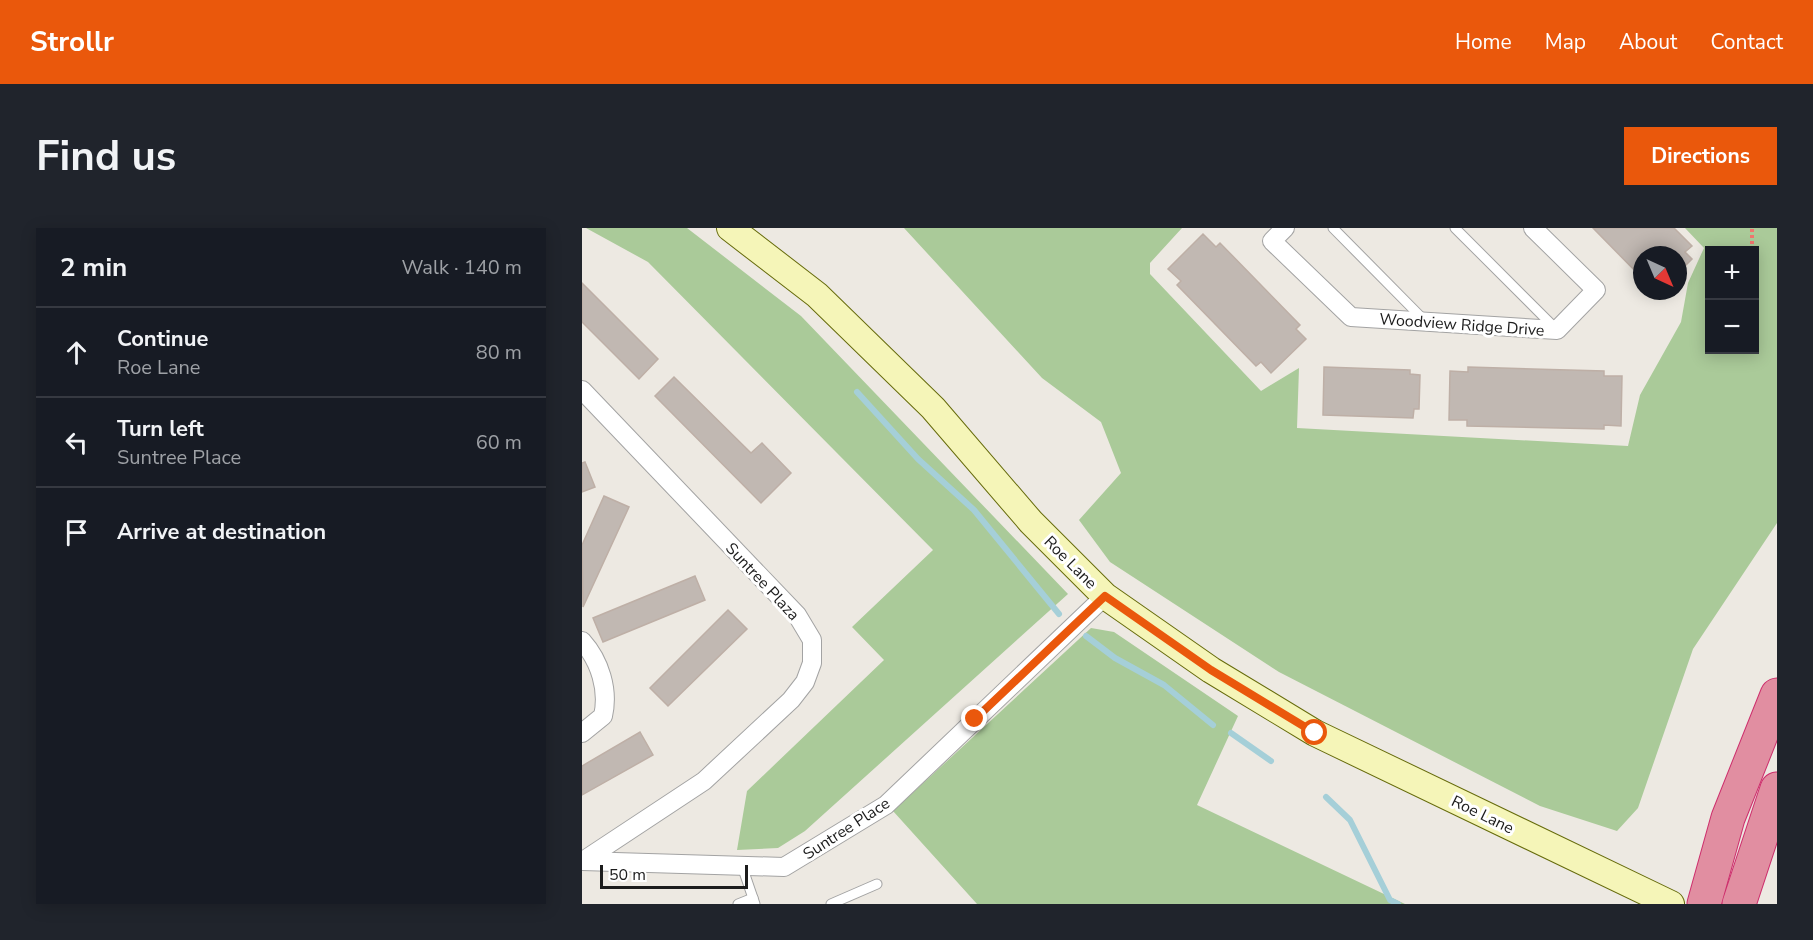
<!DOCTYPE html>
<meta charset="utf-8">
<style>
body{margin:0;font-family:"Nunito Sans",sans-serif;background:#20242c;color:#f1f3f6}
.controls{position:absolute;right:18px;top:18px;display:grid;overflow:hidden;border-radius:0px;box-shadow:0 3px 15px #0003}
.controls button{width:54px;height:54px;display:grid;place-items:center;padding:0;border:0;border-bottom:2px solid #363941;background:#171b24;color:#f1f3f6;font:30px sans-serif}
.compass{position:absolute;left:1051px;top:18px;width:54px;height:54px;border-radius:50%;background:#171b24;box-shadow:0 3px 15px #0003;rotate:136deg}
.scale{position:absolute;left:18px;bottom:15px;width:148px;box-sizing:border-box;padding-left:6px;border:3px solid #1c1c1c;border-top:0;font-size:16px;line-height:21px;white-space:nowrap;color:#1c1c1c;-webkit-text-stroke:4px #fff;paint-order:stroke}
.stop{position:absolute;width:18px;height:18px;margin:-14px;border:4px solid #ea580c;border-radius:50%;background:#fff}
.stop.end{background:#ea580c;border-color:#fff;box-shadow:0 2px 6px #0008}
.list{margin:0;padding:0;list-style:none}
h2{display:flex;justify-content:space-between;align-items:center;height:78px;margin:0;padding:0 24px;font-size:26px}
h2 small{font-size:20px;font-weight:400;color:#9ea1a6}
.list li{display:grid;grid-template-columns:39px 1fr auto;gap:18px;align-items:center;box-sizing:border-box;height:90px;padding:0 24px;border-top:2px solid #363941}
.list b{display:block;font-size:22px;white-space:nowrap}
.list p{margin:0;font-size:20px;white-space:nowrap;color:#9ea1a6}
.list em{font-size:20px;font-style:normal;color:#9ea1a6}
.icon{flex:none;width:33px;height:33px;fill:none;stroke:currentColor;stroke-width:2;stroke-linecap:round;stroke-linejoin:round}
.map{position:relative;flex:none;width:1195px;height:676px;overflow:hidden;border-radius:0px}
header{display:flex;align-items:center;gap:36px;box-sizing:border-box;height:84px;padding:0 30px;background:#ea580c;color:#fff}
header strong{font-size:28px}
nav{display:flex;gap:33px;margin-inline-start:auto;font-size:21px}
.intro{display:flex;align-items:center;justify-content:space-between;box-sizing:border-box;height:144px;padding:0 36px}
h1{margin:0;font-size:42px}
.button{padding:15px 27px;border-radius:0px;background:#ea580c;color:#fff;font-size:21px;font-weight:700}
main{display:flex;gap:36px;padding:0 36px}
aside{flex:1;background:#171b24;border-radius:0px;box-shadow:0 3px 15px #0003}
.map>svg:first-child{display:block}
.forest{fill:#aaca99;fill-rule:evenodd}
.lines{fill:none;stroke-linecap:round;stroke-linejoin:round}
.stream{stroke:#a5cfd8;stroke-width:6}
.building{fill:#c1b8b2;stroke:#beafa6;stroke-width:1.5}
.lane-casing{stroke:#a3a3a3;stroke-width:11}
.street-casing{stroke:#a3a3a3;stroke-width:20}
.secondary-casing{stroke:#666b0b;stroke-width:28}
.highway-casing{stroke:#cd2e6c;stroke-width:35}
.path{stroke:#f1766f;stroke-width:4;stroke-dasharray:3 3;stroke-linecap:butt}
.lane{stroke:#fff;stroke-width:9}
.street{stroke:#fff;stroke-width:18}
.secondary{stroke:#f5f5b8;stroke-width:26}
.highway{stroke:#e18ea1;stroke-width:33}
.route{stroke:#ea580c;stroke-width:8}
.labels{text-anchor:middle;stroke-width:6;stroke-linejoin:round;paint-order:stroke}
.street-label{font-size:16px;fill:#1c1c1c;stroke:#fff}
</style>
<header>
<strong>Strollr</strong>
<nav><a>Home</a><a>Map</a><a>About</a><a>Contact</a></nav>
</header>
<div class="intro"><h1>Find us</h1><a class="button">Directions</a></div>
<main>
<aside>
<h2>2 min<small>Walk · 140 m</small></h2>
<ul class="list">
<li><svg class="icon" aria-label="ahead" viewBox="0 0 24 24"><path d="M12 20V5M6 11l6-6 6 6"/></svg><div><b>Continue</b><p>Roe Lane</p></div><em>80 m</em></li>
<li><svg class="icon" aria-label="left" viewBox="0 0 24 24"><path d="M17 20v-9H6M10 6l-5 5 5 5"/></svg><div><b>Turn left</b><p>Suntree Place</p></div><em>60 m</em></li>
<li><svg class="icon" aria-label="arrive" viewBox="0 0 24 24"><path d="M6 21V4h12l-3 4 3 4H6"/></svg><div><b>Arrive at destination</b></div></li>
</ul>
</aside>
<div class="map">
<svg width="1195" height="676" viewBox="0 0 1195 676">
<rect width="100%" height="100%" fill="#ede9e2"/>
<g class="forest">
<path d="M 4,0 L 105,0 L 219,88 L 486,366 L 223,603 L 196,620 L 155,622 L 165,563 L 302,432 L 270,399 L 351,322 L 66,34 Z"/>
<path d="M 322,0 L 600,0 L 568,35 L 568,46 L 679,163 L 717,140 L 715,200 L 1046,218 L 1058,167 L 1099,94 L 1106,55 L 1122,20 L 1103,0 L 1195,0 L 1195,295 L 1111,421 L 1056,580 L 1035,603 L 958,578 L 697,444 L 528,334 L 497,292 L 539,245 L 519,194 L 460,150 ZM 1172,22 L 1172,122 L 1128,122 L 1128,22 Z"/>
<path d="M 509,400 L 532,404 L 656,488 L 615,577 L 823,676 L 395,676 L 311,583 Z"/>
</g>
<g class="lines">
<g class="stream">
<path d="M 275,164 L 336,231 L 392,282 L 477,386"/>
<path d="M 504,408 L 533,430 L 582,457 L 631,497"/>
<path d="M 649,505 L 689,533"/>
<path d="M 744,569 L 768,592 L 808,672 L 816,676"/>
</g>
</g>
<g class="building">
<path d="M 1011,0 L 1092,0 L 1110,18 L 1103,24 L 1110,31 L 1096,45 L 1096,27 L 1060,27 L 1060,50 Z"/>
<path d="M 621,6 L 634,19 L 638,15 L 718,97 L 714,101 L 724,111 L 689,145 L 679,134 L 674,138 L 595,57 L 599,53 L 586,41 Z"/>
<path d="M 0,55 L 76,131 L 57,151 L 0,94 Z"/>
<path d="M 742,139 L 828,142 L 828,146 L 838,147 L 837,181 L 832,181 L 831,190 L 741,187 Z"/>
<path d="M 886,139 L 1022,143 L 1022,148 L 1040,148 L 1039,198 L 1022,197 L 1022,201 L 885,198 L 885,192 L 867,192 L 868,143 L 886,144 Z"/>
<path d="M 92,149 L 169,225 L 180,215 L 209,245 L 179,275 L 73,168 Z"/>
<path d="M 3,234 L 13,259 L 0,264 L 0,235 Z"/>
<path d="M 22,268 L 47,279 L 1,379 L 0,317 Z"/>
<path d="M 113,348 L 123,372 L 21,414 L 11,390 Z"/>
<path d="M 146,382 L 165,401 L 86,478 L 68,460 Z"/>
<path d="M 58,504 L 71,527 L 0,567 L 0,538 Z"/>
</g>
<g class="lines">
<g class="lane-casing">
<g id="lane">
<path d="M 751,0 L 842,92"/>
<path d="M 873,0 L 974,101"/>
<path d="M 160,638 L 173,676"/>
<path d="M 156,676 L 171,670"/>
<path d="M 249,676 L 295,656"/>
</g>
</g>
<g class="street-casing">
<g id="street">
<path d="M 703,0 L 690,13 L 769,89 L 975,102 L 1014,62 L 951,0"/>
<path d="M 0,162 L 215,387 L 230,412 L 230,435 L 223,454 L 209,472 L 122,553 L 1,633"/>
<path d="M 0,413 C 18,433 27,462 21,488 L 0,505"/>
<path d="M 0,633 L 202,639 L 304,577 L 523,368"/>
</g>
</g>
<g class="secondary-casing">
<path id="secondary" d="M 148,0 L 235,67 L 351,180 L 449,294 L 523,368 L 629,442 L 733,505 L 1089,676"/>
</g>
<g class="highway-casing">
<g id="highway">
<path d="M 1122,676 L 1146,590 L 1195,467"/>
<path d="M 1157,676 L 1195,561"/>
</g>
</g>
<path class="path" d="M 1170,22 L 1170,0"/>
<use href="#lane" class="lane"/>
<use href="#street" class="street"/>
<use href="#secondary" class="secondary"/>
<use href="#highway" class="highway"/>
</g>
<g class="lines">
<path class="route" d="M 393,491 L 523,368 L 629,442 L 733,505"/>
</g>
<g class="labels">
<g class="street-label">
<text transform="translate(880 96) rotate(4)" y="6">Woodview Ridge Drive</text>
<text transform="translate(489 334) rotate(45)" y="6">Roe Lane</text>
<text transform="translate(181 353) rotate(47)" y="6">Suntree Plaza</text>
<text transform="translate(901 586) rotate(26)" y="6">Roe Lane</text>
<text transform="translate(264 600) rotate(-33)" y="6">Suntree Place</text>
</g>
</g>
</svg>
<div class="controls">
<button>+</button>
<button>−</button>
</div>
<svg class="compass" viewBox="-18 -18 36 36"><path d="M0-13l5 13h-10z" fill="#e53935"/><path d="M0 13l5-13h-10z" fill="#9ea1a6"/></svg>
<div class="scale">50 m</div>
<div class="stop" style="left:733px;top:505px"></div>
<div class="stop end" style="left:393px;top:491px"></div>
</div>
</main>
